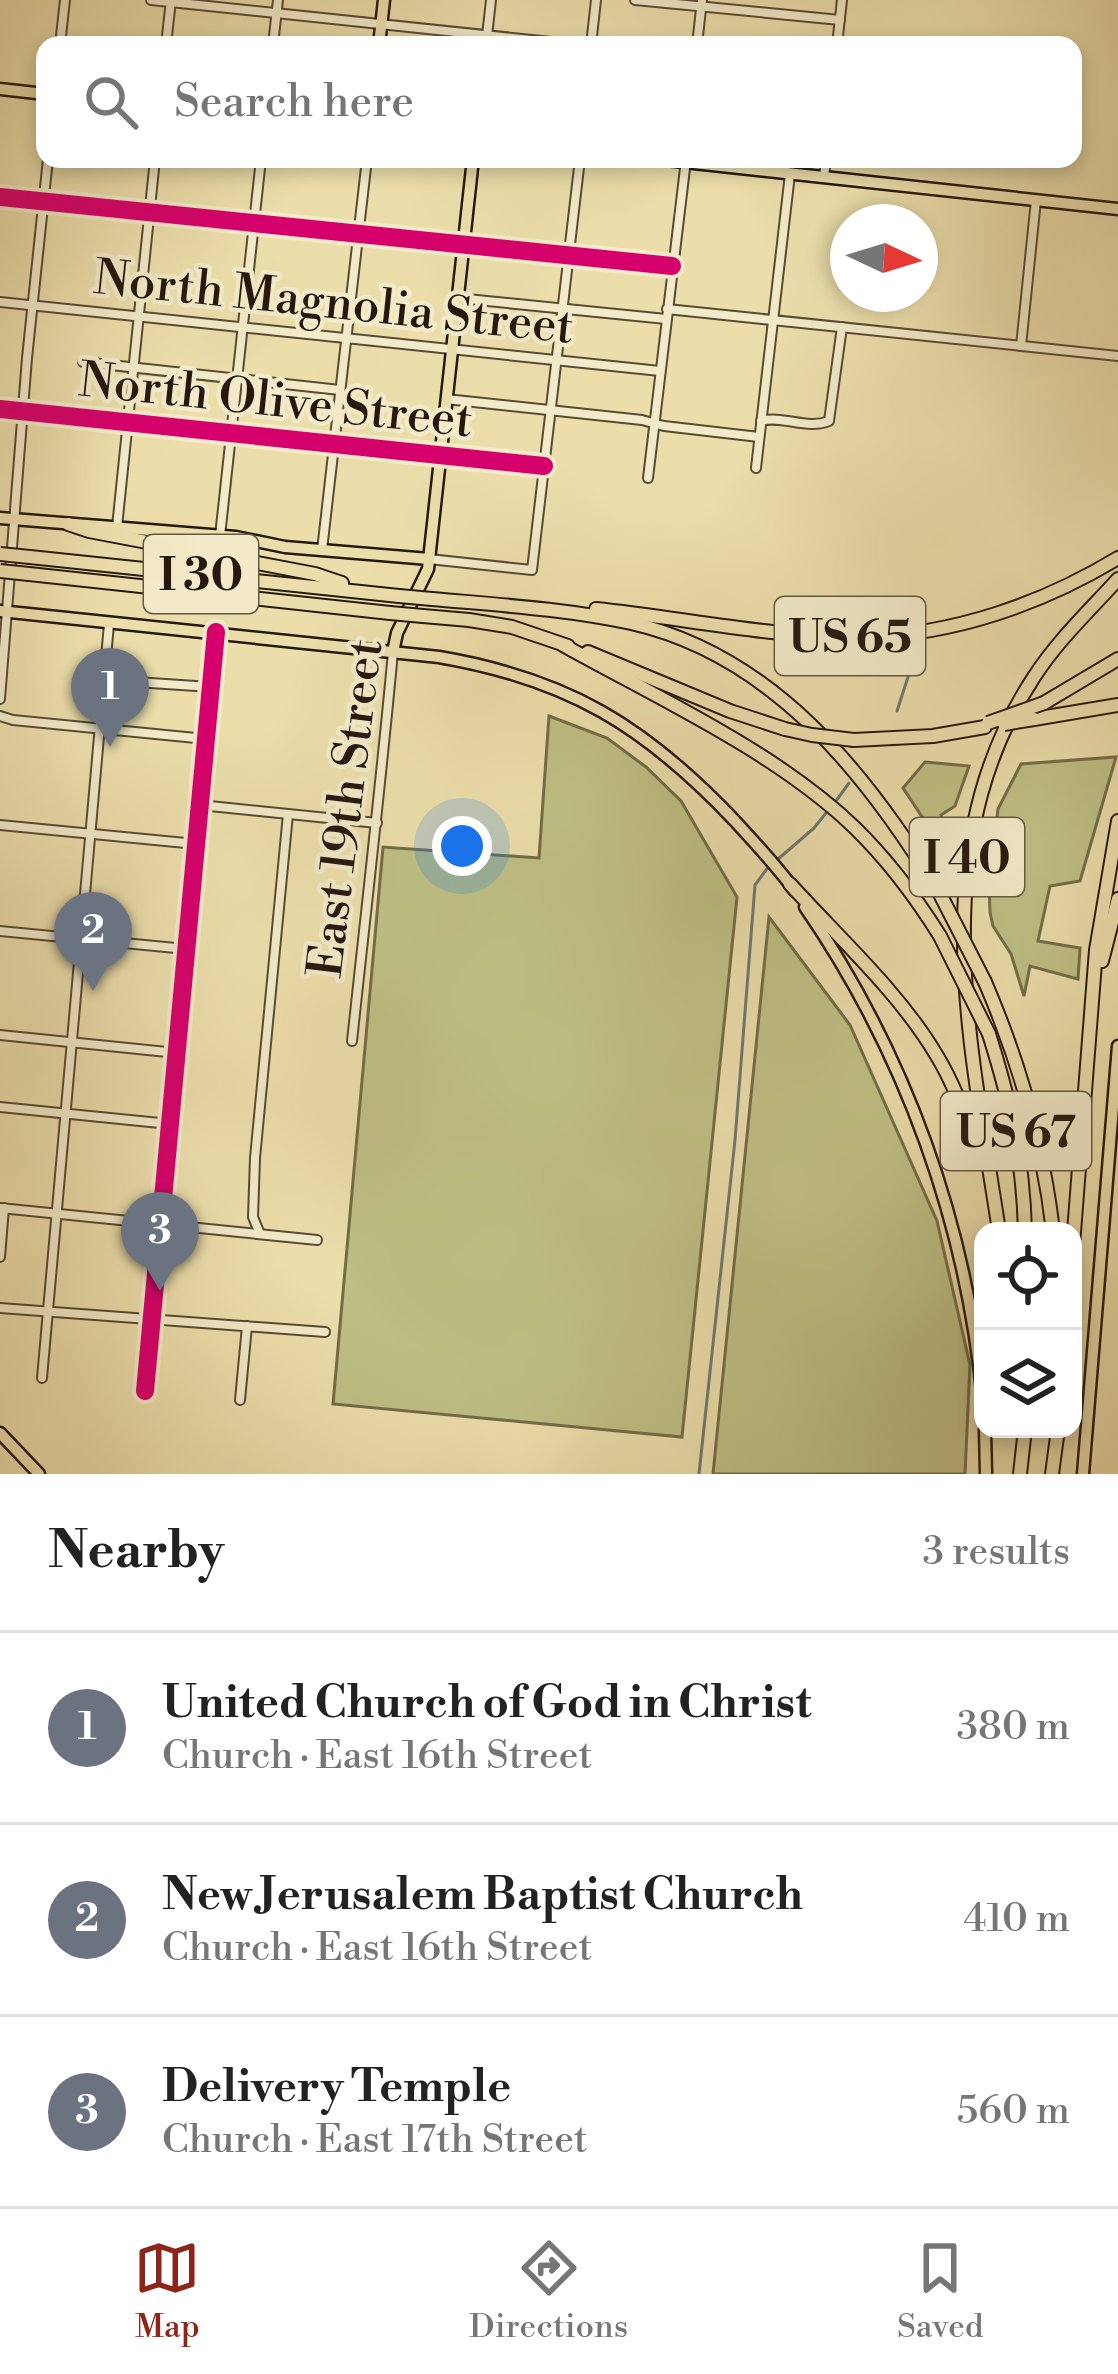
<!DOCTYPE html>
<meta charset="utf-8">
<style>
body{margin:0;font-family:"Libre Bodoni",serif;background:#f6f6f6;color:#222}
.controls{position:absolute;right:36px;bottom:36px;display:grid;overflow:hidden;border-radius:24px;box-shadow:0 6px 18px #0003}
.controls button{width:108px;height:108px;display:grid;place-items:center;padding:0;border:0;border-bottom:3px solid #e0e0e0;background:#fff;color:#222;font:60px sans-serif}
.compass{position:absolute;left:830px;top:204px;width:108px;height:108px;border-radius:50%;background:#fff;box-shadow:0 6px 18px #0003;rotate:94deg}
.you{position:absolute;left:462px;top:846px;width:42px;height:42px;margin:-30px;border:9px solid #fff;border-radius:50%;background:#1a73e8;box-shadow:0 0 0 18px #1a73e833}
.badge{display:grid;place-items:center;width:78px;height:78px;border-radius:50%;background:#8f2418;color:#fff;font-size:39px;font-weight:700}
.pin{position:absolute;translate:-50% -99px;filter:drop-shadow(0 3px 6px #0008)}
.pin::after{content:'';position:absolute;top:63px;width:42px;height:36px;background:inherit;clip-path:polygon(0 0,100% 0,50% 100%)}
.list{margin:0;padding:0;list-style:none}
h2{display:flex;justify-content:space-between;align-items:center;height:156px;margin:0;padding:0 48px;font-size:51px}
h2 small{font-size:39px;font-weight:400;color:#767676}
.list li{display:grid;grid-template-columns:78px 1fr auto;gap:36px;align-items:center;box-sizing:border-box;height:192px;padding:0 48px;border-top:3px solid #e0e0e0}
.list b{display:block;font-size:45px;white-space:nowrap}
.list p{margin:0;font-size:39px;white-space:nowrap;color:#767676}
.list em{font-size:39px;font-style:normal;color:#767676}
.icon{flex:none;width:66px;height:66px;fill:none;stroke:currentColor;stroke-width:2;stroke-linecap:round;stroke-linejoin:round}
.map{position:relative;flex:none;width:1118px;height:1474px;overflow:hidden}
.search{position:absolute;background:#fff;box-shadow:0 6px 18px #0003;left:36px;right:36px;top:36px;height:132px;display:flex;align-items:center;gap:30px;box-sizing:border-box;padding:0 42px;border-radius:24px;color:#767676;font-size:45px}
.sheet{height:732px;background:#fff}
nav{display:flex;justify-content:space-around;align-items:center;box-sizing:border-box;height:168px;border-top:3px solid #e0e0e0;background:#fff;font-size:33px;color:#767676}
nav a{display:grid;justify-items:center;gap:6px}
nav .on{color:#8f2418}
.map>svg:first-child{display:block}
.green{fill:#bebf84;stroke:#726c4a;stroke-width:3}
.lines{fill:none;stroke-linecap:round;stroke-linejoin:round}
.stream{stroke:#6d7972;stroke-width:3}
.minor-casing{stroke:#584a36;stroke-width:12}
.major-casing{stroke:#27180f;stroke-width:15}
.highway-casing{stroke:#27180f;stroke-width:16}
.minor{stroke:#f2eac8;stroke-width:8}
.major{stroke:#ebdeab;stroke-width:10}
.highway{stroke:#ebdeab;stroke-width:12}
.highway-bridge-casing{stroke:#27180f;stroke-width:16;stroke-linecap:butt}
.highway-bridge{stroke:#ebdeab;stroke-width:12}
.cycleway-casing{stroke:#f2eac8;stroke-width:26}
.cycleway{stroke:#d6006c;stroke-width:18}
.labels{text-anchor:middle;stroke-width:9;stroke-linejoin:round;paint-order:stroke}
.shield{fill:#f2eac8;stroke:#645746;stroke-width:3}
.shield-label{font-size:45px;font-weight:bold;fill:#27180f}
.street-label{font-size:48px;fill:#27180f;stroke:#f2eac8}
</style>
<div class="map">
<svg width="1118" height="1474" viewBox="0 0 1118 1474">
<rect width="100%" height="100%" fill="#ebdeab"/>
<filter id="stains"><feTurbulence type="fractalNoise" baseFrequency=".00167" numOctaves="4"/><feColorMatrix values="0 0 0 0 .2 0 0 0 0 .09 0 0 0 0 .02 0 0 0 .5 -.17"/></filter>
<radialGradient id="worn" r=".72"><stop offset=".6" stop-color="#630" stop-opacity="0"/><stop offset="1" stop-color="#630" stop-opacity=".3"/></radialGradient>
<g class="green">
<path d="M 549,716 L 607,738 L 646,767 L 681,801 L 737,897 L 682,1437 L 333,1404 L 383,847 L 539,858 Z"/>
<path d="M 1116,757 L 1080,881 L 1050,886 L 1038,941 L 1080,948 L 1078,979 L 1030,966 L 1024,996 L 1011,954 L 993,926 L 990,912 L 989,883 L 998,809 L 1021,764 Z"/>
<path d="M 925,762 L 969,766 L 955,806 L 941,815 L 945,838 L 938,841 L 903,788 Z"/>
<path d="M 769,917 L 850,1025 L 937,1221 L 970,1365 L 965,1474 L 713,1474 Z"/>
</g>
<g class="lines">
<g class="stream">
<path d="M 903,606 L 906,625"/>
<path d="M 897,711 L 908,677 L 909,643"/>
<path d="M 836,801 L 849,783"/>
<path d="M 777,860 L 814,828 L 830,808"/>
<path d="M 699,1474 L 735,1140 L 755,885 L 769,866"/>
</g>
<g class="minor-casing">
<g id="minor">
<path d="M 151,0 L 580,45"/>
<path d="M 635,0 L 840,20"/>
<path d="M 60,45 L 65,0"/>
<path d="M 166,45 L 171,0"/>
<path d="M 273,45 L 278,0"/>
<path d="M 486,45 L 491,0"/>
<path d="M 591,45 L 596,0"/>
<path d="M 697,45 L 702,0"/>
<path d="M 837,45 L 842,0"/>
<path d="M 824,177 L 826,159"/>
<path d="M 0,197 L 672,266"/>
<path d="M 457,298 L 666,319"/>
<path d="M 0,302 L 660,371"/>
<path d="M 667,309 L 1118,356"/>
<path d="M 1021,346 L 1036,200"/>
<path d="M 83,362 L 340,390"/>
<path d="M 446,399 L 642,420 L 664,426 L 759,437"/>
<path d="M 0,409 L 544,466"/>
<path d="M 761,421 C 783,415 807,430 829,421 L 842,327"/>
<path d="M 756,468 L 790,174"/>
<path d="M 648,478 L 686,160"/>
<path d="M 117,527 L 155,159"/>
<path d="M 220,536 L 261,159"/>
<path d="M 322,550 L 367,159"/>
<path d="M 429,559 L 532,570 L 580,159"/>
<path d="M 105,680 L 211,687"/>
<path d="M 0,699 L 27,358 L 48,159"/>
<path d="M 0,716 L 13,720 L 206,739"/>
<path d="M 200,805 L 377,823"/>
<path d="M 0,825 L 196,844"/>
<path d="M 0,931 L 186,949"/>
<path d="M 0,1035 L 177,1053"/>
<path d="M 352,1041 C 366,911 381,782 393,652"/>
<path d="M 0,1107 L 170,1124"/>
<path d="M 0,1208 L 317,1240"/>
<path d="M 260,1234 L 253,1217 L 255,1158 L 288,814"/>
<path d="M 0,1257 L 4,1208"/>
<path d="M 0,1308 L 325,1332"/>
<path d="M 42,1378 L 109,624"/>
<path d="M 145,1391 L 216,634"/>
<path d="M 240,1400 L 247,1326"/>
</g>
</g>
<g class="major-casing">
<g id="major">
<path d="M 379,45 L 384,0"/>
<path d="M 0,89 L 45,94"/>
<path d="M 657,159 L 1118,209"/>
<path d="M 0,518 L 236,537 L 285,547 L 429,559"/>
<path d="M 0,611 L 439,657 C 568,679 645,726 734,820 C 755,843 777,866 795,891"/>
<path d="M 393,652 L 397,633 L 428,569 L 473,159"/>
<path d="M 805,907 C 906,1054 966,1223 983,1400"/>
<path d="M 985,1429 L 986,1474"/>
<path d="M 0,1433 L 39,1474"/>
<path d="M 1083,1474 L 1118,1046"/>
</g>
</g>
<g class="highway-casing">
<g id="highway">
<path d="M 68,524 L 89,531 L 315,574 L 342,583"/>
<path d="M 30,557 L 399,596"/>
<path d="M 29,574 L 390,613"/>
<path d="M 432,599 C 499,605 566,609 631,623 C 773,655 867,774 939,892"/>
<path d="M 596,609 C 684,618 774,638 863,637 C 953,635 1042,604 1118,558"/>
<path d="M 423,616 L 469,620 L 512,627 L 568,646"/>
<path d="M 563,645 C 658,698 776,752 854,827 C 887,859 915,896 940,936"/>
<path d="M 588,652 L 730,711 L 785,729"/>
<path d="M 1044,703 L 1118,659"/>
<path d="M 1034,719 L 1118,705"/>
<path d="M 854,740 L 933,736 L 985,727"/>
<path d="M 790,884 C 839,938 900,993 937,1056 C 957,1089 968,1125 982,1161"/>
<path d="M 1102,961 L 1118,899"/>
<path d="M 985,982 C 1019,1061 1043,1145 1053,1231"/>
<path d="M 989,1034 C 1011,1104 1023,1158 1025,1231"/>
<path d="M 999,1231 C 971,1044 922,847 1034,677 C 1058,640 1089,611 1118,579"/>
<path d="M 1073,1245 L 1096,950 L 1118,821"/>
<path d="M 1020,1474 L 1025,1429"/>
<path d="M 1052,1474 L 1058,1429"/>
</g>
</g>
<use href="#minor" class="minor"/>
<use href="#major" class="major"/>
<use href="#highway" class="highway"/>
<g class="highway-bridge-casing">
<g id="highway-bridge">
<path d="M 0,554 L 30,557"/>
<path d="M 0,571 L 29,574"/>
<path d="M 399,596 L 432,599"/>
<path d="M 390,613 L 423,616"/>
<path d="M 988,723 L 1044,703"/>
<path d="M 1004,724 L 1034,719"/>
<path d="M 785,729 L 812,735 L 854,740"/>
<path d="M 939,892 L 985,982"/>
<path d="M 940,936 L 989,1034"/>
</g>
</g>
<use href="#highway-bridge" class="highway-bridge"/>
<g class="cycleway-casing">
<g id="cycleway">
<path d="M 0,197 L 672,266"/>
<path d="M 0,409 L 544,466"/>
<path d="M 145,1391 L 216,632"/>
</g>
</g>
<use href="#cycleway" class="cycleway"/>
</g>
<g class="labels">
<g class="shield">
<rect x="144" y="535" width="114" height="78" rx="9"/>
<rect x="775" y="597" width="150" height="78" rx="9"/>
<rect x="910" y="818" width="114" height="78" rx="9"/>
<rect x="941" y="1092" width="150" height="78" rx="9"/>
</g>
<g class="shield-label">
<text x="201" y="590">I 30</text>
<text x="850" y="652">US 65</text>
<text x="967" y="873">I 40</text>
<text x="1016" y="1147">US 67</text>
</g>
<g class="street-label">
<text transform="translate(334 301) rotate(6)" y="17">North Magnolia Street</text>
<text transform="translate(276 399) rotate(6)" y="17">North Olive Street</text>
<text transform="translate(344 808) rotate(-83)" y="17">East 19th Street</text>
</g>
</g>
<rect width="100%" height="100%" filter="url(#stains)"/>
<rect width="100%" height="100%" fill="url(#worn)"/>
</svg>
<div class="controls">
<button><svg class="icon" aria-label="locate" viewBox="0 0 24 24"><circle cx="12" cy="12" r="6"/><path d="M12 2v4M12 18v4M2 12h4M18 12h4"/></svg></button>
<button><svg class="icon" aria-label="layers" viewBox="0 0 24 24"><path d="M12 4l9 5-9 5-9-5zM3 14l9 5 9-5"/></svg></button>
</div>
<svg class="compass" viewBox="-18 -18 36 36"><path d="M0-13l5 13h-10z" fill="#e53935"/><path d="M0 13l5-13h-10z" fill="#767676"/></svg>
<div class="you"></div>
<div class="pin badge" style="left:110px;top:747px;background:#6b7280">1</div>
<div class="pin badge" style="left:93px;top:991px;background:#6b7280">2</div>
<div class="pin badge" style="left:160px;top:1291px;background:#6b7280">3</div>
<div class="search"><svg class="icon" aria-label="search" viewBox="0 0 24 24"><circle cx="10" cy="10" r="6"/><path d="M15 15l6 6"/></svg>Search here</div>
</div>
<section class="sheet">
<h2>Nearby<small>3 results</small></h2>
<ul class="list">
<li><span class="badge" style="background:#6b7280">1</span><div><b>United Church of God in Christ</b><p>Church · East 16th Street</p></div><em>380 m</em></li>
<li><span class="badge" style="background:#6b7280">2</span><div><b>New Jerusalem Baptist Church</b><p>Church · East 16th Street</p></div><em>410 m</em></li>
<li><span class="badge" style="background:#6b7280">3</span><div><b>Delivery Temple</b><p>Church · East 17th Street</p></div><em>560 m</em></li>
</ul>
</section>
<nav>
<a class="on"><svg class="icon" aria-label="map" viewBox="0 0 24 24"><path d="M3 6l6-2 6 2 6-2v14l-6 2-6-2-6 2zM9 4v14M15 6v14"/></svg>Map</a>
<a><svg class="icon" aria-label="directions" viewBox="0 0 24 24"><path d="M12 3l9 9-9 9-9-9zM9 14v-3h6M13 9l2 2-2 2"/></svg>Directions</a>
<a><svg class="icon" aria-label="saved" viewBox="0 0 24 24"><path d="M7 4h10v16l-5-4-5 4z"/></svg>Saved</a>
</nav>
